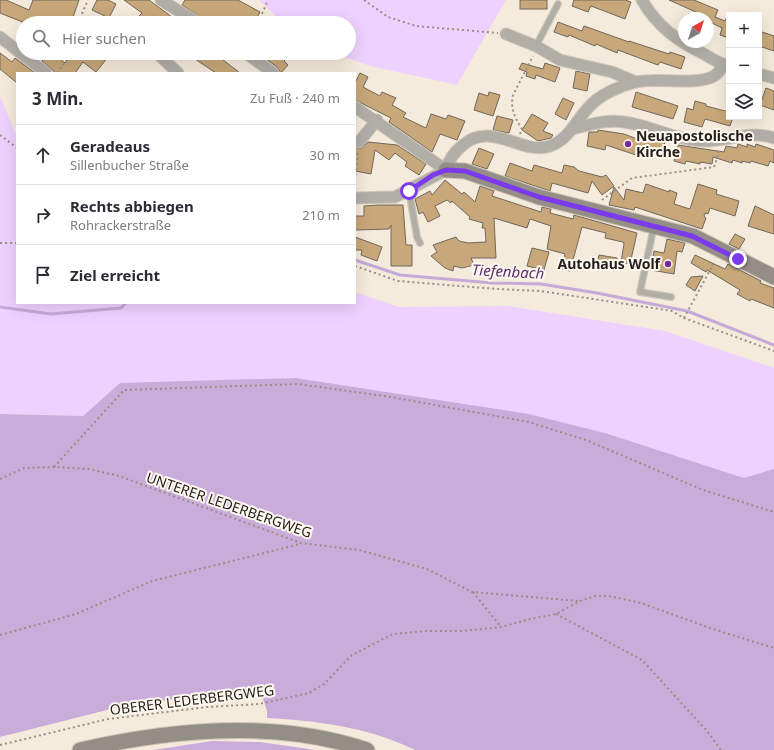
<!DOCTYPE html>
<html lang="de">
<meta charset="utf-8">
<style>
body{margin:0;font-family:"Noto Sans",sans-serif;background:#f2f2f3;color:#2b2b33}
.controls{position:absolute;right:12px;top:12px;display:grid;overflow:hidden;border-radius:0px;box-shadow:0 4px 16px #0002}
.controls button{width:36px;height:36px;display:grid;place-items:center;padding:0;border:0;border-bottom:1px solid #e1e1e2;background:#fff;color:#2b2b33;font:20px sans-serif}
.compass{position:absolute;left:678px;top:12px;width:36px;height:36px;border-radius:50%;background:#fff;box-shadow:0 4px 16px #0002;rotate:39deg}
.stop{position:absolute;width:12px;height:12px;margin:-9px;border:3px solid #7c3aed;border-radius:50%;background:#fff}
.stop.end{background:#7c3aed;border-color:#fff;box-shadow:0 1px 4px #0008}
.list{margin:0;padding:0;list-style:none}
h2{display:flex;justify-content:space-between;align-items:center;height:52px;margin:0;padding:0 16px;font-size:17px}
h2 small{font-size:13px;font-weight:400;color:#7c7c81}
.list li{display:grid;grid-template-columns:26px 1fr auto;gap:12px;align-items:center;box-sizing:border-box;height:60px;padding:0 16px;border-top:1px solid #e1e1e2}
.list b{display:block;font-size:15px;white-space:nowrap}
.list p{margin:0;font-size:13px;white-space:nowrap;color:#7c7c81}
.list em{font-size:13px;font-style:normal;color:#7c7c81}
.icon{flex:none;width:22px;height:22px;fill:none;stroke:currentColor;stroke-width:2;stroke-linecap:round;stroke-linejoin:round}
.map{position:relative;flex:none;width:774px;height:750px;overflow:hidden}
.search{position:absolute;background:#fff;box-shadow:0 4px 16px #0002;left:16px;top:16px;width:340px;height:44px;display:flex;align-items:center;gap:10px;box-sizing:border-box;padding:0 14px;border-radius:22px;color:#7c7c81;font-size:15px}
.panel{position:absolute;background:#fff;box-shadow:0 4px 16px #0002;left:16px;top:72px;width:340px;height:232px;border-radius:0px}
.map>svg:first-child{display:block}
.green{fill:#eed1fe}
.forest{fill:#caacda}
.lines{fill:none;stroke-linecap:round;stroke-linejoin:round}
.stream{stroke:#c7a9d7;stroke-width:3}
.building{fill:#c8a87a;stroke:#70675b}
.lane-casing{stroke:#cfc6b9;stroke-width:8}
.street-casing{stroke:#cfc6b9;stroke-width:13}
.secondary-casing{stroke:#cfc6b9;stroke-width:17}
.path{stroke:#978f85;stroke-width:2;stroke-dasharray:2 3;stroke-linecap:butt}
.lane{stroke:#b1ada7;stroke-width:5.5}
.street{stroke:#b1ada7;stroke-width:11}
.secondary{stroke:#958e86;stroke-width:15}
.route{stroke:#7c3aed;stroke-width:5}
.poi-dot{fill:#792899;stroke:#fff8f0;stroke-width:1.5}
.labels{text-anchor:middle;stroke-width:4;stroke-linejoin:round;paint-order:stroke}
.poi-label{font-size:14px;font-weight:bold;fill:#221e19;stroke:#fff8f0;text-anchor:start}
.street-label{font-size:14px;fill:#221e19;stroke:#fff8f0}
.water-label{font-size:15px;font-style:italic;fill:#59326b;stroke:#fff8f0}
</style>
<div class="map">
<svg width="774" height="750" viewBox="0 0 774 750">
<rect width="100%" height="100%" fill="#f5ebdc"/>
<g class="green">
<path d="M 259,0 L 506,0 L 457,85 L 370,66 L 333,53 L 349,53 L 349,23 L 283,23 Z"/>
<path d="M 0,96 L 17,137 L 17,303 L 355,303 L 355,292 L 399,307 L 508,306 L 665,331 L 774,368 L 774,469 L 744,478 L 605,433 L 529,414 L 120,383 L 83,416 L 0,414 Z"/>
</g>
<g class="forest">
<path d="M 295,378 L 529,414 L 605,433 L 744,478 L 774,469 L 774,750 L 415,750 C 369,727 317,721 267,718 L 267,711 L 262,696 L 183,698 L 123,706 L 0,737 L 0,414 L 83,416 L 120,383 Z"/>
<path d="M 212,741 L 260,742 L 316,750 L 153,750 Z"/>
</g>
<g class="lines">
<g class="stream">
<path d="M 355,260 L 400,275 L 492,283 L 541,284 L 597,293 L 687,311 L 774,345"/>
<path d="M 0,307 L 51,314 L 121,308 L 126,303"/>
</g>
</g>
<g class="building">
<path d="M 0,0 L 6,0 L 29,10 L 33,0 L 79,0 L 71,23 L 50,17 L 49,23 L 25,23 L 0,13 Z"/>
<path d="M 97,0 L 108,0 L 116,4 L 109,18 L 92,10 Z"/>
<path d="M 124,0 L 149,0 L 180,23 L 155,23 L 150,20 L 146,23 L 138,17 L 142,13 Z"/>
<path d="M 185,0 L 238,0 L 260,12 L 254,23 L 209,23 L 182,5 Z"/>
<rect x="520" y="0" width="27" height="9"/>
<path d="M 574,0 L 625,0 L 631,2 L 625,19 L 591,6 L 588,12 L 572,6 Z"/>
<path d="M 669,0 L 694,0 L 718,10 L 715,17 L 725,21 L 729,12 L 729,38 L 720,35 L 722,28 L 712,23 L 708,33 L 708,18 L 696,18 L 698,13 Z"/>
<path d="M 558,22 L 582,31 L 584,26 L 629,42 L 629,41 L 669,54 L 670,52 L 685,57 L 681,69 L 660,62 L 658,65 L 618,50 L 617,53 L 596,44 L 595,46 L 569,35 L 568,37 L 554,32 Z"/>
<path d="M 759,31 L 774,36 L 774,51 L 759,46 Z"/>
<path d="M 0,53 L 12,62 L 15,58 L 35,73 L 17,73 L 17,83 L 0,69 Z"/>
<path d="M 48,53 L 52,53 L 65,63 L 72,53 L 103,53 L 108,57 L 96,72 L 83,62 L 75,73 L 56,73 L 42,61 Z"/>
<path d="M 199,53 L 214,53 L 240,73 L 216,73 L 195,59 Z"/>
<path d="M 258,53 L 290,53 L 284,61 L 288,65 L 281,73 L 277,67 Z"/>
<path d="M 522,63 L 543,69 L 545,63 L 560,68 L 555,82 L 536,75 L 535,79 L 526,76 L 527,72 L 519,69 Z"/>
<path d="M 576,71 L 590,74 L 587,91 L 573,88 Z"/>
<path d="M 360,73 L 368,77 L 363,87 L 380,96 L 382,92 L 396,98 L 392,105 L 406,113 L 403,117 L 426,128 L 431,114 L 446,119 L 448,115 L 465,121 L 457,140 L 440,134 L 432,152 L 389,122 L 391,118 L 355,100 L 355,83 Z"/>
<path d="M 766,88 L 774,91 L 774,110 L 760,105 Z"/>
<path d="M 489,92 L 500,95 L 493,116 L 474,110 L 479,93 L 488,96 Z"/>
<path d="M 636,92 L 678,106 L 673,119 L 632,107 Z"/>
<path d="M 563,98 L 574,103 L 566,120 L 555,114 Z"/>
<path d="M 695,101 L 706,104 L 706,106 L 729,112 L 729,117 L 733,117 L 730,126 L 705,119 L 702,127 L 684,122 L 687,108 L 693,110 Z"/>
<path d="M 532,114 L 548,123 L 543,131 L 553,135 L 551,138 L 538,141 L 522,130 Z"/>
<path d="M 497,116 L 513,120 L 509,133 L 493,130 Z"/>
<path d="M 598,130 L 624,134 L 645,142 L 647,136 L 665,142 L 660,157 L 637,149 L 636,155 L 606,145 L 605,150 L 587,146 L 589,132 L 598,132 Z"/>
<path d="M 368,142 L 397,145 L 426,164 L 419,175 L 405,166 L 407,162 L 395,153 L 389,160 L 375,150 L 371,174 L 355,171 L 355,148 L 362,148 Z"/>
<path d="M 738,144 L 747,147 L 747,144 L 755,147 L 756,144 L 774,150 L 774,163 L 770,161 L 768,166 L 751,161 L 750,163 L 742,161 L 742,163 L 733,160 L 732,163 L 713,157 L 712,164 L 700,162 L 700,164 L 686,161 L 685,164 L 674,161 L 678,145 L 724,152 L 726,146 L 737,148 Z"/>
<path d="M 479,148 L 494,154 L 487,169 L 472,164 Z"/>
<path d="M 510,163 L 532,171 L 534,165 L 562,173 L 564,165 L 574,167 L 579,171 L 602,177 L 606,175 L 614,186 L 602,195 L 592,181 L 588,193 L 552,183 L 550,191 L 505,176 Z"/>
<path d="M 445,180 L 462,194 L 464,192 L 475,202 L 480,186 L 494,191 L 492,196 L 541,212 L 542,207 L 551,209 L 550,213 L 573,219 L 574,215 L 637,233 L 630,264 L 621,262 L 624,244 L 623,242 L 605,238 L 606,233 L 582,227 L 570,271 L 562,269 L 565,254 L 547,249 L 551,226 L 530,219 L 527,228 L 494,218 L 496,258 L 471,258 L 474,265 L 462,268 L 454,266 L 453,271 L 445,268 L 431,256 L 437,252 L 433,245 L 456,237 L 459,241 L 468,243 L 486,242 L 485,228 L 482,228 L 483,223 L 469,219 L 470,217 L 452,201 L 451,203 L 447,200 L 435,206 L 440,216 L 428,222 L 423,212 L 419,214 L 415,199 L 430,191 L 432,195 Z"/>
<path d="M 646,184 L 669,192 L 669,190 L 677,193 L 674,204 L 690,209 L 698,184 L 717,190 L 716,194 L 739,201 L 735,216 L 710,208 L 708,214 L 705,213 L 704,216 L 706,218 L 702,229 L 635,207 L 634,210 L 609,205 L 614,187 L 624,200 L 626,189 L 643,193 Z"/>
<path d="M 378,205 L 403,205 L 406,245 L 412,245 L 412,266 L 391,266 L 391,225 L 389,229 L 355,230 L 355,216 L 364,216 L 364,206 Z"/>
<path d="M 755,206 L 774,215 L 774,234 L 748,226 Z"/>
<path d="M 735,234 L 745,239 L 739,249 L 729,244 Z"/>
<path d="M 355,237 L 382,247 L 377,261 L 361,255 L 362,250 L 355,250 Z"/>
<path d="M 667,239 L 685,243 L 682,252 L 677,251 L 674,274 L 651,270 L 654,251 L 664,253 Z"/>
<path d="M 532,248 L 549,252 L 544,270 L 527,266 Z"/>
<path d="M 599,255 L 617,258 L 615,269 L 597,266 Z"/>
<path d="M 695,255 L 725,269 L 728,264 L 761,281 L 760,283 L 774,288 L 774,308 L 751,299 L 750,301 L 737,294 L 740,290 L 707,270 L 706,272 L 691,263 Z"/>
<path d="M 703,276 L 695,291 L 686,285 L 691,277 Z"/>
</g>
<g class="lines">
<g class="lane-casing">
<g id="lane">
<path d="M 536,46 L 558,4"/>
<path d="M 409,191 L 417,237 L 420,243"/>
<path d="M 654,226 L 640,292 L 671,297"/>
</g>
</g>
<g class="street-casing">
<g id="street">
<path d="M 161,0 L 198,23"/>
<path d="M 642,0 C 657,26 677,41 704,54 C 712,59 720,64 729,66"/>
<path d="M 506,34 L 536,46 L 560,60 L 612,72 L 636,82"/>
<path d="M 0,37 L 46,73"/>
<path d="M 157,53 L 178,73"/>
<path d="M 246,53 L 273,73"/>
<path d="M 759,74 L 774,78"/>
<path d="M 355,107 L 446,170"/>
<path d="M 572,129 C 588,125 607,119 624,122 C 652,126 675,140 704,141 C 728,141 751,130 774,138"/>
<path d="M 359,142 L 377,120"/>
<path d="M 446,170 C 449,159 454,152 463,145 C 491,120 523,156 550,146 C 568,140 576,121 588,108 C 599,95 619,86 636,82 C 657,77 697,86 714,76 C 718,74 721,68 724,65"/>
<path d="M 355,198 L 395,197 L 446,170"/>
</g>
</g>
<g class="secondary-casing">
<g id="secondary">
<path d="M 446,170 L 465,171 L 539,197 L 693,236 L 774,277"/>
<path d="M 80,750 C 172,729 276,719 367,750"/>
</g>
</g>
<g class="path">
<path d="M 364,0 L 388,17 L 416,26 L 498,33"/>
<path d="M 78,23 L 88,0"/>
<path d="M 258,23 L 268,0"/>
<path d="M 57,73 L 72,53"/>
<path d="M 520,134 L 522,129 C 515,118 510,108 513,95 L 533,56"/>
<path d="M 0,135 L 17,148"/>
<path d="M 355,180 L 358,151"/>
<path d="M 602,200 L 632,178 L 714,167 L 720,149"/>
<path d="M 0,243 L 17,243"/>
<path d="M 355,266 L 398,281 L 497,289 L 541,291 L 672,311 L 684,318 L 774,351"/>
<path d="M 684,318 L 715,261"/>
<path d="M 54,467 L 124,390 L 298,384 L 391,397 L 529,422 L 586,440 L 703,490 L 774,512"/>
<path d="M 0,479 L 24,468 L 54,467 L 89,469 L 119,476 L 301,543 L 359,550 L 427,569 L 472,592 L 579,601"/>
<path d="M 473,592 L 501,627"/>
<path d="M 556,614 L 642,660 L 707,731 L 721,750"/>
<path d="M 0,635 L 76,614 L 152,581 L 300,544"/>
<path d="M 0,745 L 108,719 L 207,707 L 259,704 L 309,693 L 324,684 L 352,655 L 393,634 L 426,631 L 463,631 L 501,627 L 530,619 L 556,614 L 580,601 L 595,596 L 609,596 L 641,603 L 713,629 L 774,648"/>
</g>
<use href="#lane" class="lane"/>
<use href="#street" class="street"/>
<use href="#secondary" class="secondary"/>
</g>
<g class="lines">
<path class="route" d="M 409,191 L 433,175 L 446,170 L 465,171 L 539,197 L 692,236 L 738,259"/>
</g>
<g class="poi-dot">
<circle cx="628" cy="144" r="4"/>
<circle cx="668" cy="264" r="4"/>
</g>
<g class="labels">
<g class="poi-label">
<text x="636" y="141">Neuapostolische<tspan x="636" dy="16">Kirche</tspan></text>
<text x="660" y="269" text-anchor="end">Autohaus Wolf</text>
</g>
<g class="street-label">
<text transform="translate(229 505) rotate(19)" y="5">UNTERER LEDERBERGWEG</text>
<text transform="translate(192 700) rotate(-7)" y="5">OBERER LEDERBERGWEG</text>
</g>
<g class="water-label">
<text transform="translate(508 272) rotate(3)" y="5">Tiefenbach</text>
</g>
</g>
</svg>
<div class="controls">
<button>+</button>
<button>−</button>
<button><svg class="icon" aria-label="layers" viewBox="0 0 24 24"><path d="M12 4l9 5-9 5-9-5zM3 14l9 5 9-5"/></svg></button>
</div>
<svg class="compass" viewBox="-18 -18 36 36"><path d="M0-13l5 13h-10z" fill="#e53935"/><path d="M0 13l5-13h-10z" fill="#7c7c81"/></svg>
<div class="stop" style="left:409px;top:191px"></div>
<div class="stop end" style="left:738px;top:259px"></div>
<div class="search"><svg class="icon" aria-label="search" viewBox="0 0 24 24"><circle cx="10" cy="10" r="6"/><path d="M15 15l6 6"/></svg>Hier suchen</div>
<section class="panel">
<h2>3 Min.<small>Zu Fuß · 240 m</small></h2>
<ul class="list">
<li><svg class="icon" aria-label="ahead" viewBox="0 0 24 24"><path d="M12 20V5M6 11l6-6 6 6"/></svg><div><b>Geradeaus</b><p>Sillenbucher Straße</p></div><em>30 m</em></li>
<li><svg class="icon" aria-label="right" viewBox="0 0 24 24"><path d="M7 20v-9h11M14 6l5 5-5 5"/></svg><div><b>Rechts abbiegen</b><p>Rohrackerstraße</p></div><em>210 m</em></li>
<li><svg class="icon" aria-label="arrive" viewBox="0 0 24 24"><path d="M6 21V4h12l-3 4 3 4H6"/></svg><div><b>Ziel erreicht</b></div></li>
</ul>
</section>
</div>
